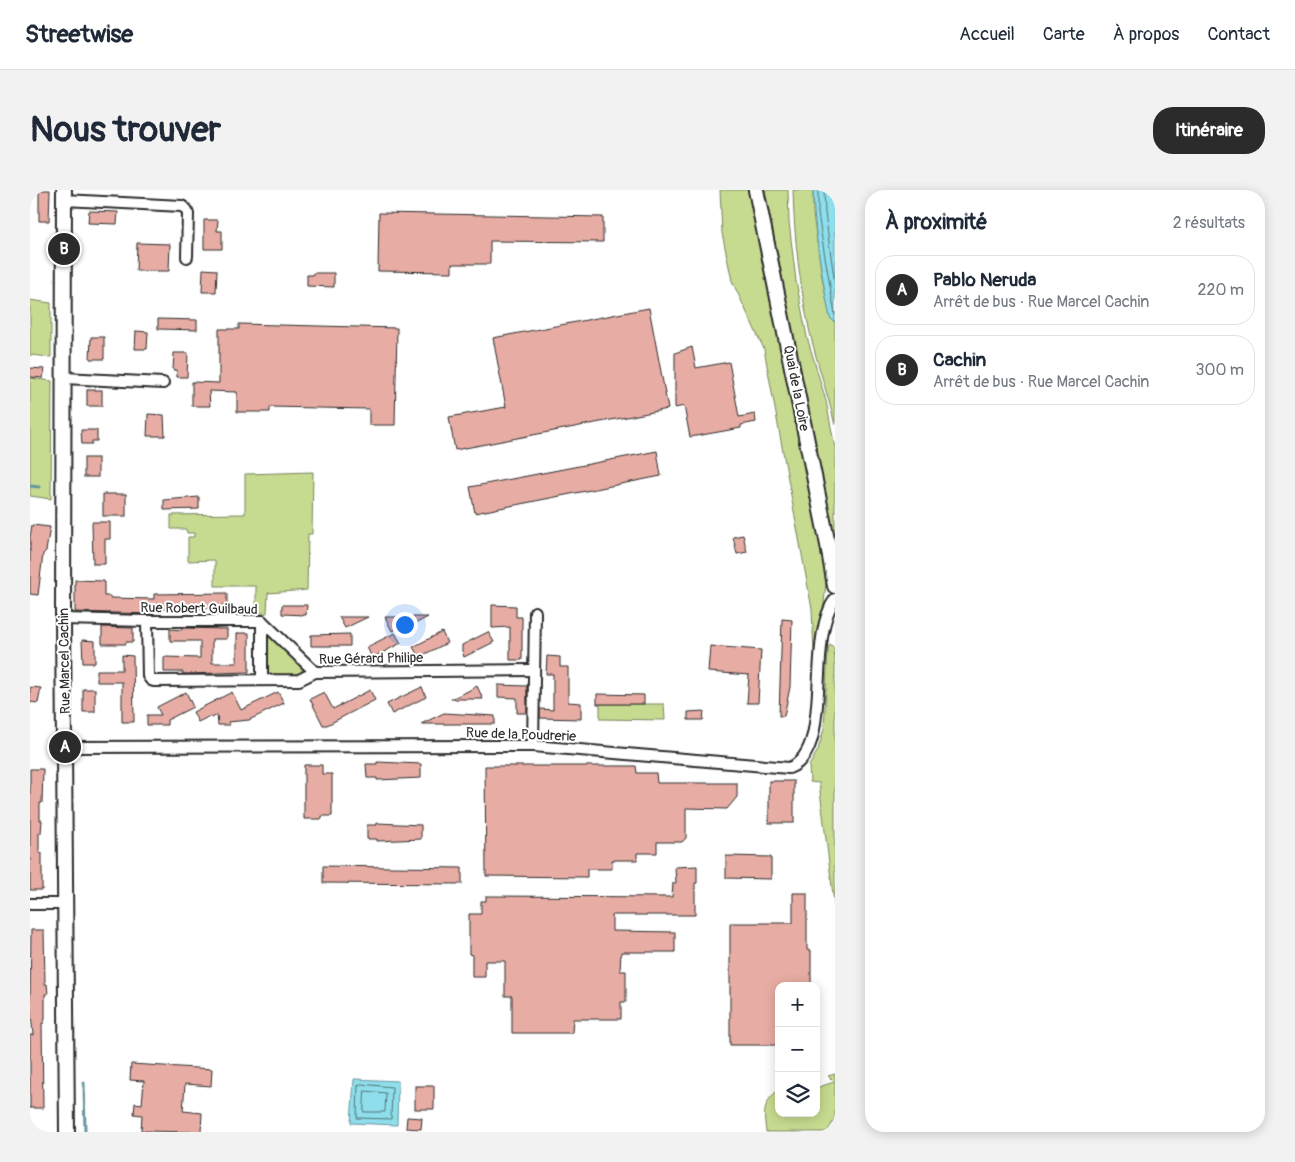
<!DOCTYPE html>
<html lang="fr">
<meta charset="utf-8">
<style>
body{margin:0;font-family:Pangolin,sans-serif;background:#f2f2f3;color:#1f2937}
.controls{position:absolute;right:15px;bottom:15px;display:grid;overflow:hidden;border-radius:10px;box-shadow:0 2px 12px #0003}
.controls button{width:45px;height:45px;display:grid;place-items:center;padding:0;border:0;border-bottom:1px solid #e0e1e3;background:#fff;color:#1f2937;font:25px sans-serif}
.you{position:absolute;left:374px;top:434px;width:18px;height:18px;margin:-12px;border:4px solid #fff;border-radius:50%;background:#1a73e8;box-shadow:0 0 0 8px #1a73e833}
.badge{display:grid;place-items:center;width:32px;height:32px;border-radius:50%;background:#2b2b2b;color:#fff;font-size:16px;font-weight:700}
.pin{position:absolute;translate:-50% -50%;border:2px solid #fff;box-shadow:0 1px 5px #0006}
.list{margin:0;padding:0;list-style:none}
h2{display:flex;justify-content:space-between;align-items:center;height:65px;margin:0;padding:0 20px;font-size:21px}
h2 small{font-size:16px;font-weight:400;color:#747a83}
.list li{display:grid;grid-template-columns:32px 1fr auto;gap:15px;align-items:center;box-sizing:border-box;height:70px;margin:0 10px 10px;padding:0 10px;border:1px solid #e0e1e3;border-radius:20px}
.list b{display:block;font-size:19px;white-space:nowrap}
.list p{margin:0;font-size:16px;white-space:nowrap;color:#747a83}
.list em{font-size:16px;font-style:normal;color:#747a83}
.icon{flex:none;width:28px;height:28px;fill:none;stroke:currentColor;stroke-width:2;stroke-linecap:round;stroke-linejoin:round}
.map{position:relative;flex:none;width:805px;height:942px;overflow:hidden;border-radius:20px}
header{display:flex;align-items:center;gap:30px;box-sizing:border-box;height:70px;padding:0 25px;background:#fff;border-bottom:1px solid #e0e1e3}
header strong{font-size:24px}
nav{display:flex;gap:28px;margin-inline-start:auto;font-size:18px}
.intro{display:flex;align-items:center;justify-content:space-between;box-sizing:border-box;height:120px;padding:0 30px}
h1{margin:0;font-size:35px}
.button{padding:12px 22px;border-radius:20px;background:#2b2b2b;color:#fff;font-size:18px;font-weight:700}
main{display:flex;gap:30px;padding:0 30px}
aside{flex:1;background:#fff;border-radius:20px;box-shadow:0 2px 12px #0003}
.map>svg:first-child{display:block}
.green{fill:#c6db90;stroke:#78835e}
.water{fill:#8edeeb;stroke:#66969e}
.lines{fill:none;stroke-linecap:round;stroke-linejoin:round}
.shore{stroke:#537378;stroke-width:1}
.stream{stroke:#66969e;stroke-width:3}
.building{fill:#e7ada4;stroke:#2b2b2b}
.street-casing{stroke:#2b2b2b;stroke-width:14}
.secondary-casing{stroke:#2b2b2b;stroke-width:18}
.street{stroke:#fff;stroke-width:10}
.secondary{stroke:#fff;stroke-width:14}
.labels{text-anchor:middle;stroke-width:4;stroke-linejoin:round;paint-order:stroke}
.street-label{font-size:14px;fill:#2b2b2b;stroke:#fff}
</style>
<header>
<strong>Streetwise</strong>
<nav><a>Accueil</a><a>Carte</a><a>À propos</a><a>Contact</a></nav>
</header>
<div class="intro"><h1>Nous trouver</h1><a class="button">Itinéraire</a></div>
<main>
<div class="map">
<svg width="805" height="942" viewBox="0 0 805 942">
<rect width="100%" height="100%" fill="#fff"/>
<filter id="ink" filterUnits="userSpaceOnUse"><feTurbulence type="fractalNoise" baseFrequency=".02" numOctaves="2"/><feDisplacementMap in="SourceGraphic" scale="10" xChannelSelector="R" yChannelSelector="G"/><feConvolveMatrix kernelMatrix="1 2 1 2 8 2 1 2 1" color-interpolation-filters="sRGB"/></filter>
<g filter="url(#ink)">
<g class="green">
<path d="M 690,0 L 721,0 L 791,360 L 796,391 L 786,506 L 782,419 L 734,159 L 702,91 L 692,43 Z"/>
<path d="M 735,0 L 758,0 L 759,32 L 766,91 L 777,147 L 796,211 L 805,258 L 805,364 Z"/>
<path d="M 763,0 L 783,0 L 783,24 L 792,87 L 800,128 L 805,132 L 805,235 C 798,204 787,174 780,143 C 770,97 764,48 763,0 Z"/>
<path d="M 0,110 L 21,113 L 21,167 L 0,165 Z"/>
<path d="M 0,188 L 22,191 L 21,309 L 0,306 Z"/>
<path d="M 283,282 L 282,344 L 278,344 L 277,400 L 238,403 L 237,423 L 226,423 L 226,396 L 185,396 L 185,370 L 158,371 L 158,347 L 164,347 L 164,343 L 157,343 L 156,339 L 141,339 L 141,325 L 215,324 L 215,284 Z"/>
<path d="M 241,446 L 273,476 L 271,484 L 267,486 L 240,485 L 238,484 L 237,450 L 238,447 Z"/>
<path d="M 800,455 L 804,458 L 805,471 L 805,721 L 789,593 L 780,592 L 779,576 L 788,560 L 794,539 L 798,459 Z"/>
<path d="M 570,514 L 634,514 L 635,530 L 570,529 Z"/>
<path d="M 805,884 L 805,929 L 797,942 L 736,942 C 734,925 732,914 746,902 L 749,904 L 749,923 L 786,923 L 786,898 L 804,892 L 798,886 Z"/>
</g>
<g class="water">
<path d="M 783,0 L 805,0 L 805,132 L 800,128 C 792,86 784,43 783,0 Z"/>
<path d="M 324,889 L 368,891 L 367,935 L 321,933 Z"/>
</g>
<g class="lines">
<g class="shore">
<path d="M 788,0 L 788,23 L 792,49 L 805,125"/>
<path d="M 794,0 L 795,23 L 805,95"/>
<path d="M 331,894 L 362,897 L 361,929 L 327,928 L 328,896 Z"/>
<path d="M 335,901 L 356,903 L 355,922 L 334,922 Z"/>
</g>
<g class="stream">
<path d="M 0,296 L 9,297"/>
<path d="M 54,893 L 55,942"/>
</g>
</g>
<g class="building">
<path d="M 9,0 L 20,0 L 19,31 L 9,31 Z"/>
<path d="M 59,21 L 88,22 L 87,34 L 58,33 Z"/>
<path d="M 349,23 L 573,27 L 573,52 L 460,51 L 460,74 L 422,74 L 422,82 L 348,81 Z"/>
<path d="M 174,30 L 188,30 L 187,41 L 192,41 L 192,59 L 174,59 Z"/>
<path d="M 107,53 L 140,54 L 139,81 L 106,81 Z"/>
<path d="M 173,79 L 187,80 L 186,102 L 172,102 Z"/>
<path d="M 283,83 L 304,83 L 304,97 L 277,96 L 277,85 L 283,85 Z"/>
<path d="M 619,118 L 638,219 L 425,260 L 419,227 L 476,217 L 463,148 Z"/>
<path d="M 128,129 L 167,130 L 167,140 L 128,139 Z"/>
<path d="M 209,134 L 367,138 L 365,235 L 339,235 L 339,219 L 240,217 L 240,222 L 207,222 L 207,202 L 179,201 L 180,216 L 162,216 L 162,192 L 189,193 L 189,139 L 209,139 Z"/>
<path d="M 106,141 L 118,142 L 117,159 L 105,159 Z"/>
<path d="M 61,147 L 74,147 L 74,169 L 60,169 Z"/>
<path d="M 662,157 L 666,178 L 699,172 L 709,227 L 725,224 L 726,232 L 711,235 L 711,238 L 660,247 L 654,216 L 645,218 L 645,163 Z"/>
<path d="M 144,163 L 158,163 L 157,187 L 147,187 L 147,180 L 143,180 Z"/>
<path d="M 0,178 L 15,179 L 13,188 L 0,187 Z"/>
<rect x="57" y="200" width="15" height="16"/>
<path d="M 118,224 L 134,225 L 135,246 L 117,246 Z"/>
<path d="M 51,240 L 67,240 L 67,251 L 62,251 L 62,254 L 52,254 Z"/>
<path d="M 627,261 L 631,286 L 445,323 L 440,297 Z"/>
<rect x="54" y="268" width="14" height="19"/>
<rect x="73" y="304" width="23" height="22"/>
<path d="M 169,307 L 169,319 L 134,320 L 134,310 Z"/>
<path d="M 62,332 L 80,332 L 80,349 L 75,349 L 75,374 L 63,374 Z"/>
<path d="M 2,335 L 20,337 L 16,361 L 13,364 L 8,405 L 0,404 L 0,347 Z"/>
<path d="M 713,345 L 717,362 L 707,364 L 703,347 Z"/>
<path d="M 45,390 L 74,391 L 74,406 L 80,406 L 80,408 L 124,409 L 124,404 L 197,403 L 197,415 L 192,415 L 192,418 L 124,419 L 124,424 L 45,422 Z"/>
<path d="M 252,415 L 277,415 L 276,425 L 252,424 Z"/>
<path d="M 462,415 L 486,416 L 486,427 L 492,427 L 492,470 L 480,470 L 480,437 L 462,438 Z"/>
<path d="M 309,427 L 338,427 L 315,438 Z"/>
<path d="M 355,427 L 398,427 L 381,436 L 376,434 L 362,441 Z"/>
<path d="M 752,429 L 762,430 L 760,497 L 754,526 L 749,526 Z"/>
<path d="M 72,437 L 103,438 L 103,452 L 96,452 L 96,454 L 72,454 Z"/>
<path d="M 152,438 L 197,439 L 197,449 L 182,449 L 182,473 L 207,473 L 207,443 L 219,443 L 219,482 L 158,484 L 153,484 L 153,482 L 134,482 L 134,467 L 170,468 L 170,451 L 140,451 L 140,439 L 152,440 Z"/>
<path d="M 412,442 L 417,453 L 389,467 L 383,457 Z"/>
<path d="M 458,442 L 464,452 L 434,467 L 432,461 L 432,455 Z"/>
<path d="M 365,443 L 371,453 L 342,468 L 337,457 Z"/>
<path d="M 320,444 L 320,456 L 281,456 L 281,445 Z"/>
<path d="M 52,450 L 65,451 L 65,473 L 53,473 Z"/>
<path d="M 680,456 L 731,460 L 728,513 L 717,513 L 719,485 L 678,482 Z"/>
<path d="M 92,465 L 103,466 L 104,532 L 92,532 L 92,492 L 67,492 L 67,480 L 92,480 Z"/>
<path d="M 517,466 L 530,467 L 530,477 L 538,477 L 538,512 L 551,513 L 551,529 L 510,528 L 510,519 L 523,520 L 523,484 L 516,484 Z"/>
<path d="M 468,495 L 497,496 L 497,523 L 487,523 L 487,508 L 468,507 Z"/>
<path d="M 447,496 L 453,509 L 421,509 L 438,501 Z"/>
<path d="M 0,497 L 11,498 L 8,513 L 0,512 Z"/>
<path d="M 392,497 L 396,507 L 362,524 L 357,514 Z"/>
<rect x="53" y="499" width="12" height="23"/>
<path d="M 340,500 L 345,510 L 297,535 L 293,535 L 280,509 L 294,502 L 303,519 Z"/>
<path d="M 156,502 L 163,517 L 137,530 L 137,535 L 117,535 L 117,525 L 131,525 L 127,517 Z"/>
<path d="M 202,502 L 211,520 L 248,502 L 254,513 L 219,530 L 198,532 L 200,535 L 188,535 L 187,525 L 182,528 L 181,526 L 178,527 L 168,532 L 163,522 Z"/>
<path d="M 567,504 L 614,505 L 614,514 L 567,514 Z"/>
<path d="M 674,521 L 673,530 L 658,530 L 658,522 Z"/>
<path d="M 414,523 L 465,526 L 465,534 L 391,534 Z"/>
<path d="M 347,572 L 391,574 L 391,588 L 347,590 L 347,588 L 337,588 L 336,574 L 347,574 Z"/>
<path d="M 274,575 L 292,575 L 292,584 L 302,584 L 302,626 L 292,626 L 292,629 L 274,629 Z"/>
<path d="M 455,576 L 606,576 L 607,583 L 626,583 L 627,593 L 707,593 L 707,607 L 697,619 L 656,618 L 656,648 L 652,652 L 627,652 L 627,663 L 607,663 L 607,670 L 582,670 L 582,679 L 557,679 L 557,687 L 456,686 Z"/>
<path d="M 0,579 L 13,579 L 12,613 L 10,613 L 10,630 L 12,630 L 11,643 L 9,643 L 9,663 L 12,663 L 12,700 L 0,700 Z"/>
<rect x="739" y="591" width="25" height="42"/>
<path d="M 347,633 L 391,635 L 391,649 L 347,651 L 347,649 L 337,649 L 337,635 L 347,635 Z"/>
<path d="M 696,666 L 741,667 L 741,689 L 696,688 Z"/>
<path d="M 293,676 L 432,678 L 432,694 L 293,693 Z"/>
<path d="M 667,676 L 667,693 L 665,693 L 665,725 L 582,725 L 582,741 L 645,742 L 645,762 L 591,762 L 590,781 L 596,781 L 596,812 L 591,812 L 591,829 L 543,829 L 542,843 L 482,843 L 482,806 L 475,806 L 475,771 L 455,771 L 455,787 L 442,787 L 442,765 L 439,764 L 439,724 L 451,724 L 451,711 L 456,711 L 456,706 L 642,707 L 643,693 L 646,693 L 645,677 Z"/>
<path d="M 763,703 L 777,703 L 777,760 L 781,760 L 781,796 L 749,796 L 749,855 L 700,855 L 700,733 L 763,733 Z"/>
<path d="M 1,740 L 14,740 L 15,794 L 17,794 L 18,804 L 15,804 L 15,828 L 14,833 L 12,833 L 13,918 L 0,918 L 0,845 L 3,845 L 0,812 Z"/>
<path d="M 101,874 L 182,879 L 181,896 L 155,894 L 153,921 L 172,923 L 171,942 L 111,941 L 112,925 L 104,924 L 105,913 L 112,914 L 114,891 L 100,890 Z"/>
<rect x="385" y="896" width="19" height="23"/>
<path d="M 377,927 L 392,928 L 391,939 L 376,938 Z"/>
</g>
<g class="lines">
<g class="street-casing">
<g id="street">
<path d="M 34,10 L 152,16 L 156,19 L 158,24 L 157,67"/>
<path d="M 34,188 L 133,193"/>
<path d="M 33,429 L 117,431 L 232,431 L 285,482"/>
<path d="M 117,431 L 118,486 L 121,490 L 124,491 L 269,490 L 285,482 L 504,480"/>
<path d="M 232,431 L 232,490"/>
<path d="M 503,556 L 505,422"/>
<path d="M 35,557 L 503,556 L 759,578 C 805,561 775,451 805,409"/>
<path d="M 0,714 L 35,714"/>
</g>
</g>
<g class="secondary-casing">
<g id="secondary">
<path d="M 34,0 L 33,429 L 37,942"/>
<path d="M 726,0 L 798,355 L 805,396"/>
</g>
</g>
<use href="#street" class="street"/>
<use href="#secondary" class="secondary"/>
</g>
</g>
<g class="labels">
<g class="street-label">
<text transform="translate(767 198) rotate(79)" y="5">Quai de la Loire</text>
<text transform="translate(169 418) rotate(1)" y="5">Rue Robert Guilbaud</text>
<text transform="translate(341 468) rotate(-1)" y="5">Rue Gérard Philipe</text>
<text transform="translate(34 471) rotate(-91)" y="5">Rue Marcel Cachin</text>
<text transform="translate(491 544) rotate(2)" y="5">Rue de la Poudrerie</text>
</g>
</g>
</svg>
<div class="controls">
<button>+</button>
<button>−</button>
<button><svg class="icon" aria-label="layers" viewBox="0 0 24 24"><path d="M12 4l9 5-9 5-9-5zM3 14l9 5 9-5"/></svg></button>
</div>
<div class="you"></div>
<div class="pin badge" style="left:35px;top:557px">A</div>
<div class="pin badge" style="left:34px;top:59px">B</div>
</div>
<aside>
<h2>À proximité<small>2 résultats</small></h2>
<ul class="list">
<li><span class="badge">A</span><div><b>Pablo Neruda</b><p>Arrêt de bus · Rue Marcel Cachin</p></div><em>220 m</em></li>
<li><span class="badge">B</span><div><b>Cachin</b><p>Arrêt de bus · Rue Marcel Cachin</p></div><em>300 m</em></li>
</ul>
</aside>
</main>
